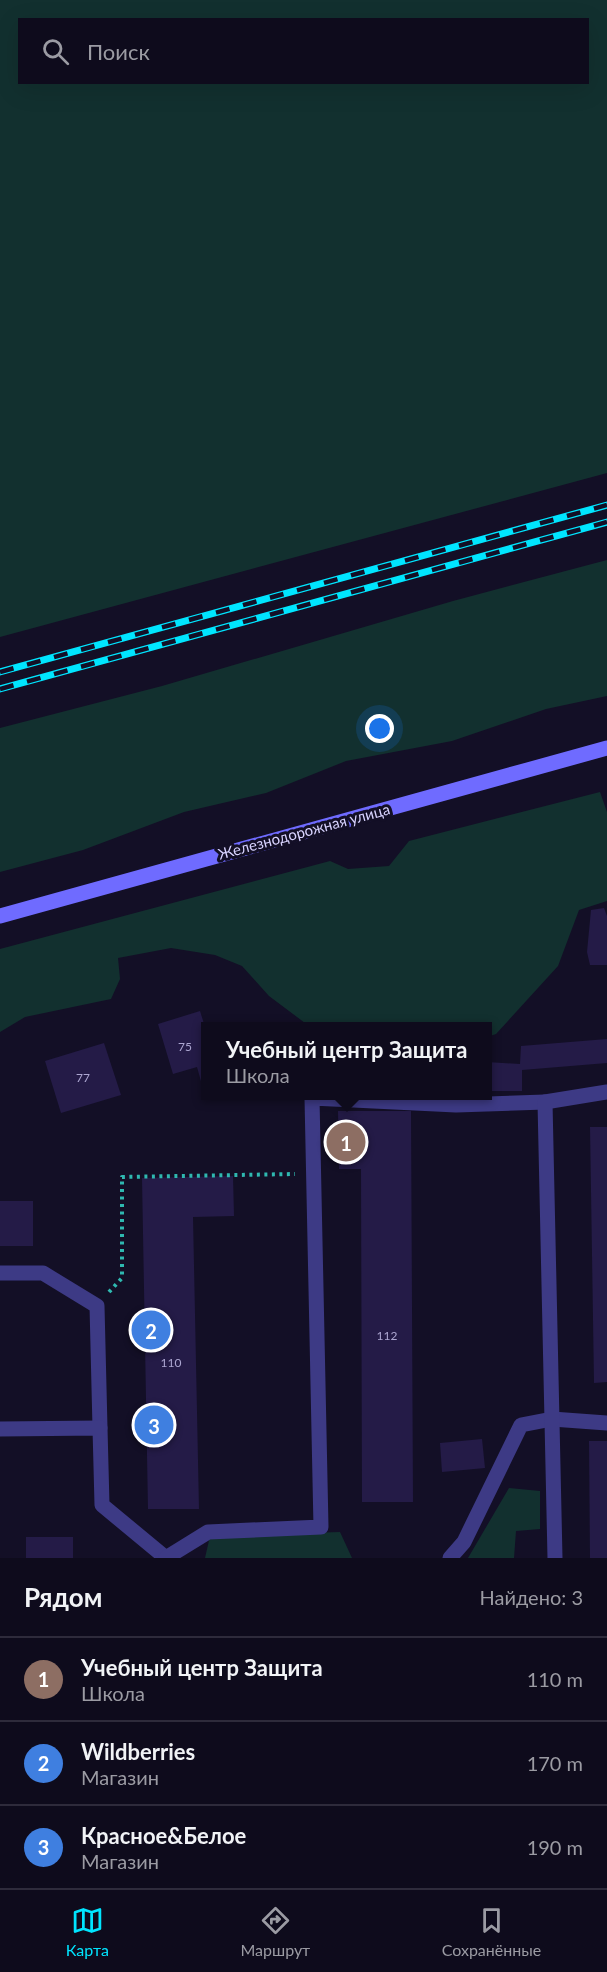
<!DOCTYPE html>
<html lang="ru">
<meta charset="utf-8">
<style>
body{margin:0;font-family:Lato,sans-serif;background:#171425;color:#f1f3f6}
.you{position:absolute;left:380px;top:729px;width:21px;height:21px;margin:-15px;border:4px solid #fff;border-radius:50%;background:#1a73e8;box-shadow:0 0 0 9px #1a73e833}
.badge{display:grid;place-items:center;width:39px;height:39px;border-radius:50%;background:#00e5ff;color:#fff;font-size:20px;font-weight:700}
.pin{position:absolute;translate:-50% -50%;border:3px solid #fff;box-shadow:0 2px 6px #0006}
.popup{position:absolute;left:201px;top:1022px;width:291px;height:78px;box-sizing:border-box;display:grid;place-content:center;border-radius:0px;background:#0e0b1c;filter:drop-shadow(0 2px 4px #0005);font-size:20px;white-space:nowrap;color:#9b9ba3}
.popup b{font-size:22px;color:#f1f3f6}
.popup::after{content:'';position:absolute;left:50%;top:100%;margin-left:-12px;border:12px solid transparent;border-top-color:#0e0b1c}
.list{margin:0;padding:0;list-style:none}
h2{display:flex;justify-content:space-between;align-items:center;height:78px;margin:0;padding:0 24px;font-size:26px}
h2 small{font-size:20px;font-weight:400;color:#9b9ba3}
.list li{display:grid;grid-template-columns:39px 1fr auto;gap:18px;align-items:center;box-sizing:border-box;height:84px;padding:0 24px;border-top:2px solid #2e2b3b}
.list b{display:block;font-size:22px;white-space:nowrap}
.list p{margin:0;font-size:20px;white-space:nowrap;color:#9b9ba3}
.list em{font-size:20px;font-style:normal;color:#9b9ba3}
.icon{flex:none;width:33px;height:33px;fill:none;stroke:currentColor;stroke-width:2;stroke-linecap:round;stroke-linejoin:round}
.map{position:relative;flex:none;width:607px;height:1558px;overflow:hidden}
.search{position:absolute;background:#0e0b1c;box-shadow:0 6px 24px #0002;left:18px;right:18px;top:18px;height:66px;display:flex;align-items:center;gap:15px;box-sizing:border-box;padding:0 21px;border-radius:0px;color:#9b9ba3;font-size:22px}
.sheet{height:330px;background:#0e0b1c}
nav{display:flex;justify-content:space-around;align-items:center;box-sizing:border-box;height:84px;border-top:2px solid #2e2b3b;background:#0e0b1c;font-size:16px;color:#9b9ba3}
nav a{display:grid;justify-items:center;gap:3px}
nav .on{color:#00e5ff}
.map>svg:first-child{display:block}
.green{fill:#12302f;fill-rule:evenodd}
.building{fill:#241b47}
.lines{fill:none;stroke-linecap:round;stroke-linejoin:round}
.path{stroke:#2fb8b0;stroke-width:4;stroke-dasharray:3 4.5;stroke-linecap:butt}
.lane{stroke:#3d3a85;stroke-width:15}
.secondary{stroke:#6f6bff;stroke-width:15}
.rail-casing{stroke:#00e5ff;stroke-width:7}
.rail{stroke:#130f26;stroke-width:4.5;stroke-dasharray:14;stroke-linecap:butt}
.labels{text-anchor:middle;stroke-width:6;stroke-linejoin:round;paint-order:stroke}
.number-label{font-size:12px;fill:#aca6d1}
.street-label{font-size:15px;fill:#d9d4ff;stroke:#130f26}
</style>
<div class="map">
<svg width="607" height="1558" viewBox="0 0 607 1558">
<rect width="100%" height="100%" fill="#130f26"/>
<g class="green">
<path d="M 0,0 L 607,0 L 607,473 L 0,637 ZM 20,20 L 588,20 L 588,82 L 20,82 Z"/>
<path d="M 607,560 L 607,696 L 546,709 L 452,741 L 346,761 L 266,793 L 184,812 L 83,850 L 0,872 L 0,728 L 162,686 L 453,601 Z"/>
<path d="M 600,792 L 607,812 L 607,901 L 579,910 L 558,966 L 496,1034 L 487,1037 L 487,1026 L 309,1026 L 269,996 L 242,966 L 215,955 L 171,948 L 118,958 L 120,979 L 111,999 L 25,1017 L 0,1032 L 0,949 L 330,861 L 348,869 L 389,866 L 409,841 Z"/>
<path d="M 509,1488 L 540,1491 L 540,1529 L 516,1531 L 514,1558 L 468,1558 Z"/>
<path d="M 340,1532 L 352,1558 L 205,1558 L 210,1536 Z"/>
</g>
<g class="building">
<path d="M 604,908 L 607,916 L 607,965 L 590,965 L 587,952 L 591,910 Z"/>
<path d="M 200,1011 L 205,1027 L 204,1092 L 197,1067 L 173,1074 L 158,1024 Z"/>
<path d="M 607,1039 L 607,1063 L 522,1070 L 522,1091 L 487,1091 L 487,1062 L 520,1064 L 521,1046 Z"/>
<path d="M 104,1043 L 121,1095 L 61,1113 L 45,1061 Z"/>
<path d="M 338,1111 L 411,1111 L 413,1502 L 362,1502 L 361,1169 L 339,1169 Z"/>
<path d="M 590,1127 L 607,1127 L 607,1382 L 594,1383 Z"/>
<path d="M 233,1176 L 234,1216 L 193,1217 L 199,1509 L 148,1509 L 142,1178 Z"/>
<rect x="0" y="1201" width="33" height="45"/>
<path d="M 482,1439 L 485,1468 L 442,1472 L 440,1443 Z"/>
<path d="M 589,1441 L 607,1441 L 607,1558 L 590,1558 Z"/>
<rect x="26" y="1537" width="47" height="21"/>
</g>
<g class="lines">
<path class="path" d="M 109,1292 L 122,1278 L 122,1177 L 295,1174"/>
<g class="lane">
<path d="M 0,1273 L 43,1273 L 97,1306 L 100,1428"/>
<path d="M 0,1429 L 100,1428 L 102,1505 L 166,1558"/>
<path d="M 166,1558 L 208,1532 L 321,1527 L 312,1098 L 456,1105 L 545,1102"/>
<path d="M 450,1558 L 464,1542 L 521,1425 L 552,1419 L 607,1423"/>
<path d="M 555,1558 L 545,1102 L 607,1092"/>
</g>
<path class="secondary" d="M 0,916 L 607,748"/>
<g class="rail-casing">
<g id="rail">
<path d="M 0,672 L 607,505"/>
<path d="M 0,689 L 607,522"/>
</g>
</g>
<use href="#rail" class="rail"/>
</g>
<g class="labels">
<g class="number-label">
<text x="185" y="1051">75</text>
<text x="83" y="1082">77</text>
<text x="387" y="1340">112</text>
<text x="171" y="1367">110</text>
</g>
<g class="street-label">
<text transform="translate(304 832) rotate(-15)" y="5">Железнодорожная улица</text>
</g>
</g>
</svg>
<div class="you"></div>
<div class="pin badge" style="left:346px;top:1142px;background:#8d6e63">1</div>
<div class="popup"><b>Учебный центр Защита</b>Школа</div>
<div class="pin badge" style="left:151px;top:1330px;background:#3f7fe0">2</div>
<div class="pin badge" style="left:154px;top:1425px;background:#3f7fe0">3</div>
<div class="search"><svg class="icon" aria-label="search" viewBox="0 0 24 24"><circle cx="10" cy="10" r="6"/><path d="M15 15l6 6"/></svg>Поиск</div>
</div>
<section class="sheet">
<h2>Рядом<small>Найдено: 3</small></h2>
<ul class="list">
<li><span class="badge" style="background:#8d6e63">1</span><div><b>Учебный центр Защита</b><p>Школа</p></div><em>110 m</em></li>
<li><span class="badge" style="background:#3f7fe0">2</span><div><b>Wildberries</b><p>Магазин</p></div><em>170 m</em></li>
<li><span class="badge" style="background:#3f7fe0">3</span><div><b>Красное&amp;Белое</b><p>Магазин</p></div><em>190 m</em></li>
</ul>
</section>
<nav>
<a class="on"><svg class="icon" aria-label="map" viewBox="0 0 24 24"><path d="M3 6l6-2 6 2 6-2v14l-6 2-6-2-6 2zM9 4v14M15 6v14"/></svg>Карта</a>
<a><svg class="icon" aria-label="directions" viewBox="0 0 24 24"><path d="M12 3l9 9-9 9-9-9zM9 14v-3h6M13 9l2 2-2 2"/></svg>Маршрут</a>
<a><svg class="icon" aria-label="saved" viewBox="0 0 24 24"><path d="M7 4h10v16l-5-4-5 4z"/></svg>Сохранённые</a>
</nav>
